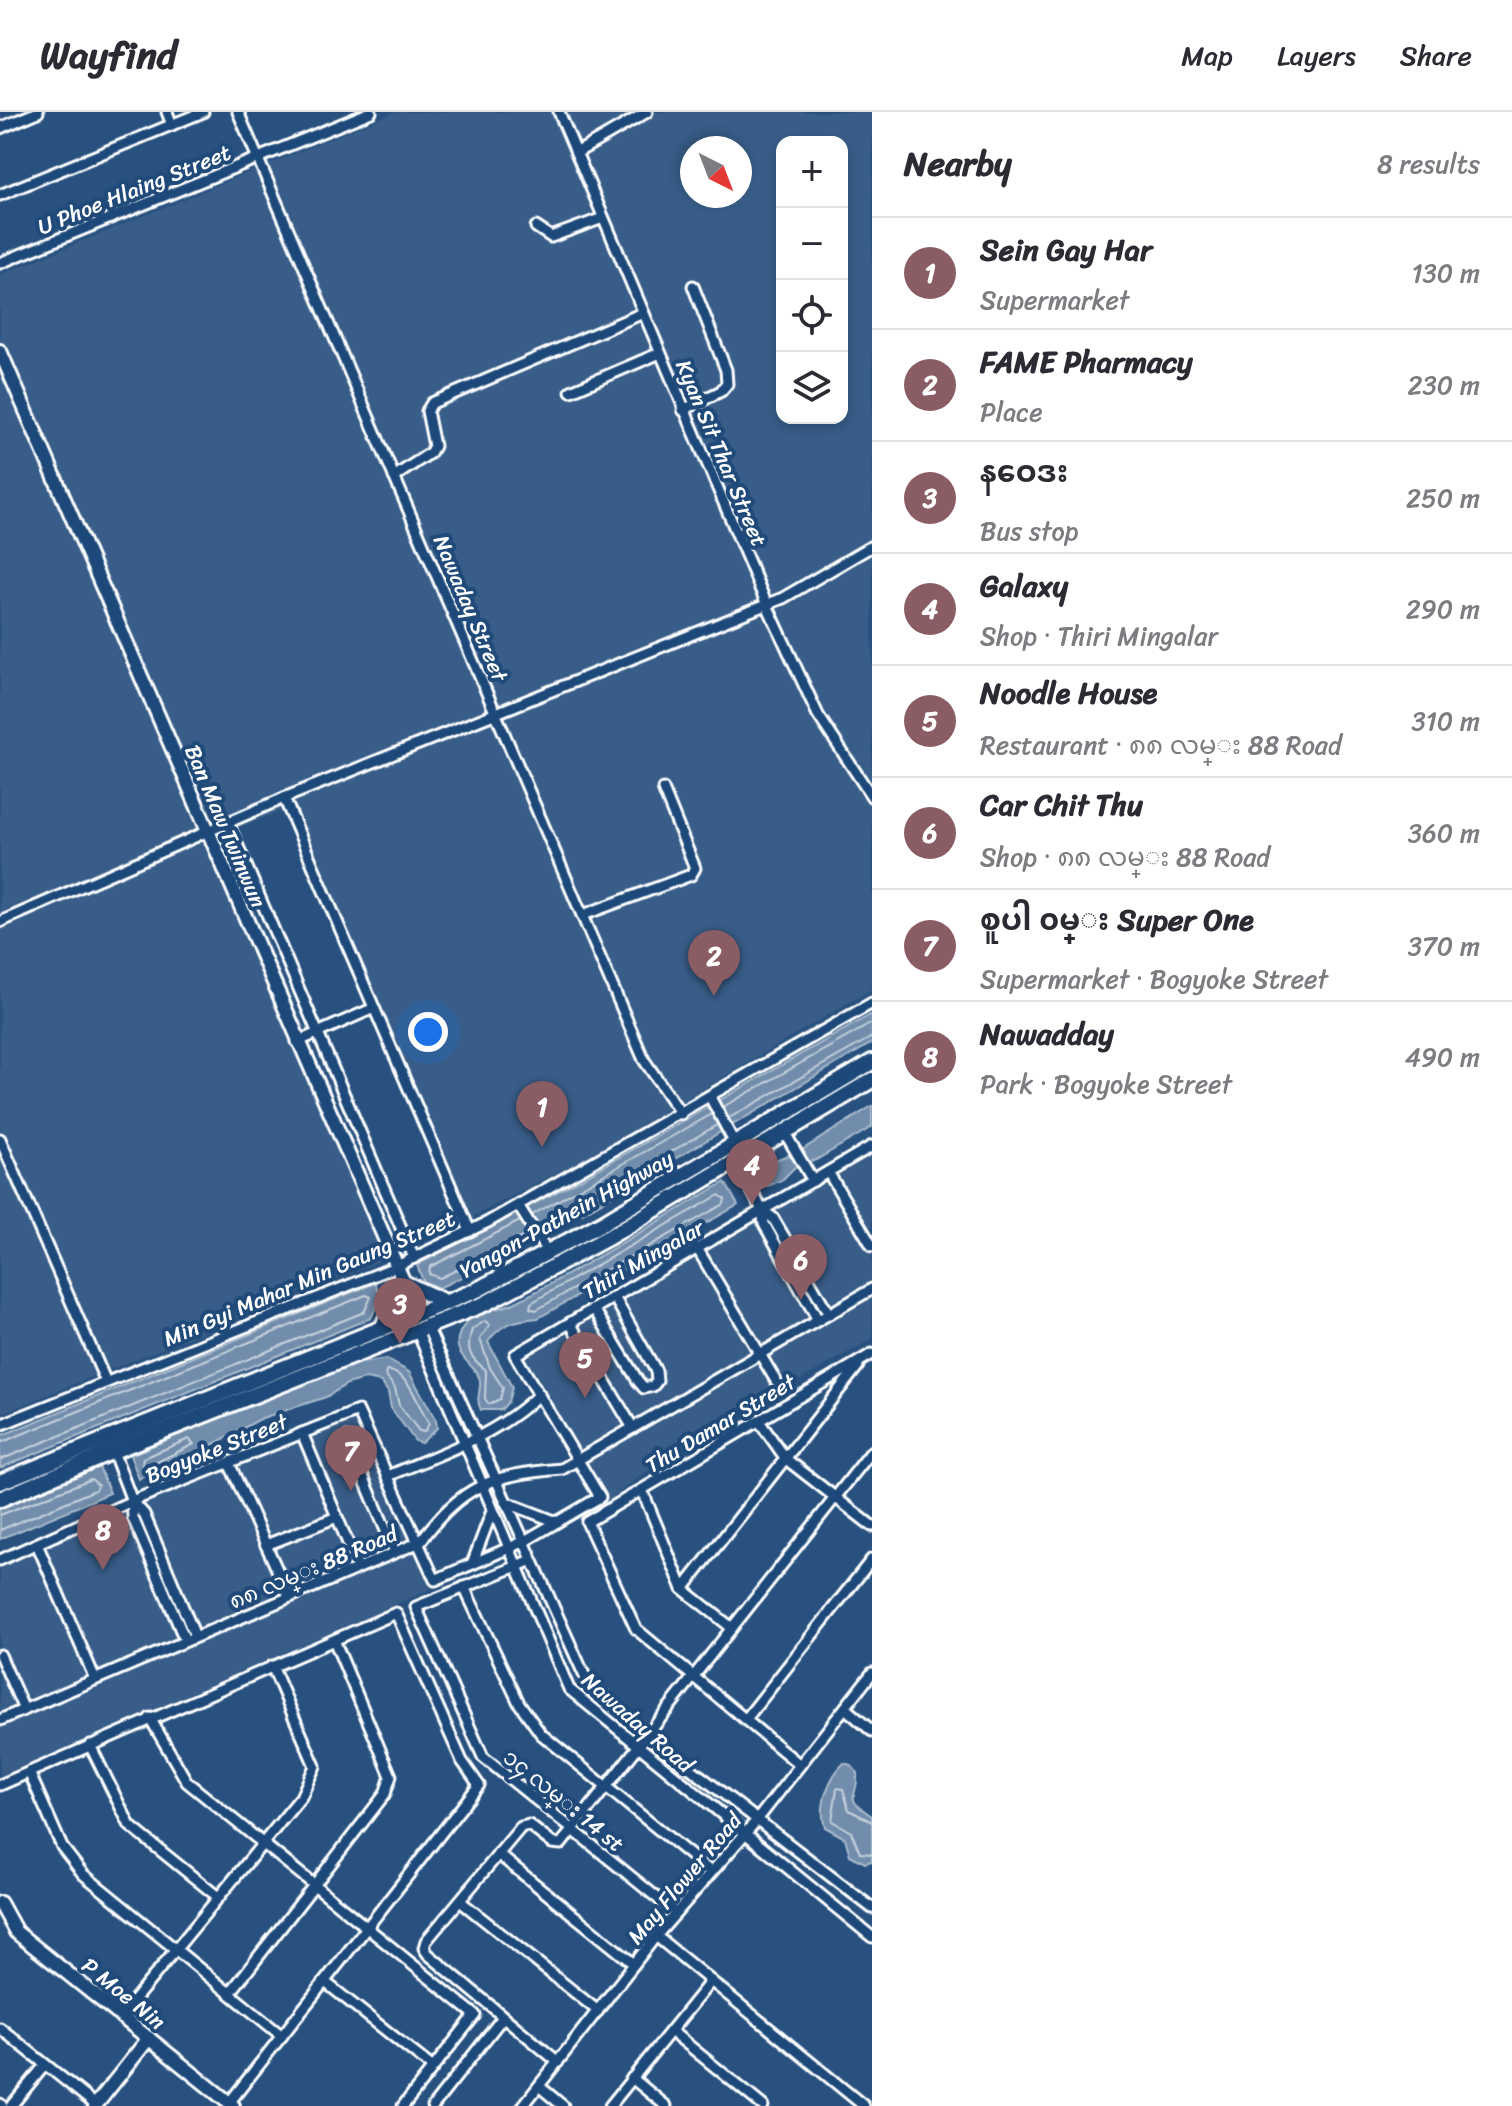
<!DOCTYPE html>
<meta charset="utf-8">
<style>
body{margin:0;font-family:Sriracha,"Noto Sans Myanmar",sans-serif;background:#f7f7f7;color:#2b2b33}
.controls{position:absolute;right:24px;top:24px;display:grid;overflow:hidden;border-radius:16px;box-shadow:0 4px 12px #0003}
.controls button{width:72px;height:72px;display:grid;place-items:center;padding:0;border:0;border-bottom:2px solid #e1e1e2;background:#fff;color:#2b2b33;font:40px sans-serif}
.compass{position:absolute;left:680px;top:24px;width:72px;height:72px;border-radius:50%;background:#fff;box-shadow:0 4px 12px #0003;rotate:138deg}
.you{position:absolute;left:428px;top:920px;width:28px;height:28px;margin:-20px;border:6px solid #fff;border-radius:50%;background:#1a73e8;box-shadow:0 0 0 12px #1a73e833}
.badge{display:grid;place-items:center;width:52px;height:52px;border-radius:50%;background:#8a5d65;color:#fff;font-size:26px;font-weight:700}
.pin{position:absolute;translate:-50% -66px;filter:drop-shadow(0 2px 4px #0008)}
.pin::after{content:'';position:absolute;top:42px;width:28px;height:24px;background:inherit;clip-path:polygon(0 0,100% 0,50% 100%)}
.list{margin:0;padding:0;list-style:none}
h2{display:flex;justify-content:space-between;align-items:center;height:104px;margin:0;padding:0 32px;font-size:34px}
h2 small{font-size:26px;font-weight:400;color:#7c7c81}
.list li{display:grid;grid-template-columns:52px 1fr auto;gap:24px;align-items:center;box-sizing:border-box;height:112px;padding:0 32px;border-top:2px solid #e1e1e2}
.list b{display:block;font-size:30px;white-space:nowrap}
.list p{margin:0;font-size:26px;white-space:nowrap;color:#7c7c81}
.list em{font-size:26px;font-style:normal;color:#7c7c81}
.icon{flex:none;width:44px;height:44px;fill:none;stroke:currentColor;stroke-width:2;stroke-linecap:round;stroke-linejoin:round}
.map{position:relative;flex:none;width:872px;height:1994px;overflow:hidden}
header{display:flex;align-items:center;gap:48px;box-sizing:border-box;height:112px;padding:0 40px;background:#fff;border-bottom:2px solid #e1e1e2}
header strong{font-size:38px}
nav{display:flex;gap:44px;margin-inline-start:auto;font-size:28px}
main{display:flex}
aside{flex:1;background:#fff}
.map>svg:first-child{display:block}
.built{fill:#375d88;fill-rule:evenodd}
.water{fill:#718dab;stroke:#aabbcd;stroke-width:2}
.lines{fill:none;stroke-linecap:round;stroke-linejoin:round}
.shore{stroke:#c6d1dd;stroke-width:2}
.minor-casing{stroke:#fff;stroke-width:15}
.tertiary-casing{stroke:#fff;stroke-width:18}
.primary-casing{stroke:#fff;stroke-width:20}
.minor{stroke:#1f4a7a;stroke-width:9}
.tertiary{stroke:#1f4a7a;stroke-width:12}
.primary{stroke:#1f4a7a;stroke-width:14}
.labels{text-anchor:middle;stroke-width:8;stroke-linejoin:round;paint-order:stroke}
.street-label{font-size:22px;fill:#fff;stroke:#1f4a7a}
</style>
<header>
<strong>Wayfind</strong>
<nav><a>Map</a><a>Layers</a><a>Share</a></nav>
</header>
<main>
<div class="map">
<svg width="872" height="1994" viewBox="0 0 872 1994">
<rect width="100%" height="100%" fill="#28517f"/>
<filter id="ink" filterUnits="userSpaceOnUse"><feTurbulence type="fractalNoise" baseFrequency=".0125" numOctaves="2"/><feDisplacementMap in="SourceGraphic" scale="16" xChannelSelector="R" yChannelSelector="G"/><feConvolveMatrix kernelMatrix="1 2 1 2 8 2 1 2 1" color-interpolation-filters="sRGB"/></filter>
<g filter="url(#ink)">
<g class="built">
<path d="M 395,0 L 872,0 L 872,877 L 604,1036 L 472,1105 L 295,694 L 222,722 L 400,1141 L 0,1302 L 0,163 ZM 782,30 L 842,30 L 842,306 L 782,306 ZM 692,36 L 740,36 L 740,84 L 692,84 Z"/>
<path d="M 872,1025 L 872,1227 L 674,1340 L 599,1395 L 506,1243 Z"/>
<path d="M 362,1293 L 442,1472 L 0,1664 L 0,1446 Z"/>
</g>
<g class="water">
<path d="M 872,902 L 872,931 L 593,1095 L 510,1142 L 439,1176 L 423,1169 L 417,1153 L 577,1069 Z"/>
<path d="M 872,994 L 872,1015 L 816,1048 L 797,1053 L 782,1068 L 768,1074 L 762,1072 L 756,1058 L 760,1053 L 800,1039 Z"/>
<path d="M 725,1070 L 738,1093 L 538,1206 C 516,1208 501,1211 488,1230 L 512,1275 L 508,1290 L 501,1298 L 481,1298 C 475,1286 481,1281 480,1269 C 479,1252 441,1242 466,1211 C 477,1197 501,1198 516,1190 C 587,1154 656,1110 725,1070 Z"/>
<path d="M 375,1171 L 381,1185 L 371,1206 L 0,1356 L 0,1324 Z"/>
<path d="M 386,1247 L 409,1260 L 436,1308 L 437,1316 L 421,1331 L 415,1329 L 391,1296 L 388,1280 L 381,1270 L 365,1267 L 347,1272 L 326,1285 L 262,1306 L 190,1345 L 139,1367 L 130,1343 L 349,1253 Z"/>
<path d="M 99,1355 L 110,1381 L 0,1427 L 0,1396 Z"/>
<path d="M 844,1651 L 851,1653 L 857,1661 C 859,1688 841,1684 872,1704 L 872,1749 L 865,1751 L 850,1743 L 845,1726 L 825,1715 C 818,1694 829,1665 844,1651 Z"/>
</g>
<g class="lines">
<g class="shore">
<path d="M 723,995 L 872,911"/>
<path d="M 729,1006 L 872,925"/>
<path d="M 719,1083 L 725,1087 L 724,1092 L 536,1198 L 530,1196 L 531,1191 Z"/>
<path d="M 532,1103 L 712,1002"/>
<path d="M 520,1109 L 430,1155 L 429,1162 L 440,1166 L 529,1122"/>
<path d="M 540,1116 L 717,1013"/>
<path d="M 485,1209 L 490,1213 L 480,1227 L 490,1256 L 503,1276 L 500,1287 L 489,1292 L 485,1287 L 486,1258 C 468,1244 466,1238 472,1217 Z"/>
<path d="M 387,1258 C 413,1264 416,1292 429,1312 L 424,1320 L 419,1319 L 399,1293 L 395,1276 L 385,1263 Z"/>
<path d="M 189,1327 L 194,1332 L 147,1355 L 142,1353 L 143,1346 Z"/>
<path d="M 0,1331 L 366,1183 L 371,1185 L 364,1200 L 0,1348"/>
<path d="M 0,1403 L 91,1367 L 98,1373 L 95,1378 L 0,1418"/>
<path d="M 872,1710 L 849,1698 L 843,1677 L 837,1676 L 832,1709 L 851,1720 L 860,1741 L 872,1742"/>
</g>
<g class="minor-casing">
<g id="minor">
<path d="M 167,0 L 172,13"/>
<path d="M 238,0 L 644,948 L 681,1002"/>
<path d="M 559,0 L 767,493 L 818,603 L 872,685"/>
<path d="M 0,16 L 38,0"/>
<path d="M 576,41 L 647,0"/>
<path d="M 0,83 L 203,0"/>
<path d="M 536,115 L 551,125 L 603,106"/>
<path d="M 0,151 L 371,0"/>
<path d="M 571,279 L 660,241"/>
<path d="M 683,298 L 721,279 L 727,272 L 726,258 L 693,174"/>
<path d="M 394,365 L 430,341 L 434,334 L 427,299 L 432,291 L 643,201"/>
<path d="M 284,686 L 470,1119"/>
<path d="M 228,711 L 414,1146"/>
<path d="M 583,803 L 691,763 L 695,756 L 663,677"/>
<path d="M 0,810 L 284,686 L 783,486 L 872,434"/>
<path d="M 297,930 L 374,896"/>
<path d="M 710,985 L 735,1032"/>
<path d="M 785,1021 L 813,1069"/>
<path d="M 0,1027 L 106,1270"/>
<path d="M 737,1050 L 762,1098"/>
<path d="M 828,1060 L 872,1134"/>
<path d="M 518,1093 L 548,1141"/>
<path d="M 697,1136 L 776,1269"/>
<path d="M 594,1197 L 638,1269 L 644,1276 L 653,1274 L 657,1269 L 656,1259 L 614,1185"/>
<path d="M 818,1208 L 764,1112 L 762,1098 L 773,1106 L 829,1202"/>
<path d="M 570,1211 L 633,1316"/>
<path d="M 426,1212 L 586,1567 L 651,1626 L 872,1796"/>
<path d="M 416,1216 L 569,1577 L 872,1825"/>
<path d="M 759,1309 L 786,1347 L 872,1414"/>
<path d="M 0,1313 L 395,1155 L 488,1110 L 872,891"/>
<path d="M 302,1321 L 358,1455"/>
<path d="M 347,1326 L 395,1440"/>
<path d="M 111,1334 L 132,1389 L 133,1406 L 185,1528"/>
<path d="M 229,1351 L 289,1484"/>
<path d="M 388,1364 C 441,1341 497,1324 539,1282"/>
<path d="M 642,1378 L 683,1477 L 732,1516"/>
<path d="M 133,1390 L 144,1402 L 195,1524"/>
<path d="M 505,1390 L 557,1410"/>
<path d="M 37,1432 L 95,1567"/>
<path d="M 266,1433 L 337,1405"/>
<path d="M 0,1448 L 132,1389 L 358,1299 L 435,1468 L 523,1430 L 600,1385 L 515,1243 L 872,1034"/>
<path d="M 532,1448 L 416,1495 L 483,1645 L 676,1801"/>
<path d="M 472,1452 L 492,1399"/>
<path d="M 464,1475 L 519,1591 L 541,1622 L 711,1760"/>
<path d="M 683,1477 L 858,1254"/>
<path d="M 0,1543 L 24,1598"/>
<path d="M 845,1596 L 872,1619"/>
<path d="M 150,1606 L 187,1670 L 475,1903 L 403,1994"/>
<path d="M 746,1607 L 872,1447"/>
<path d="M 0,1608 L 420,1430 C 463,1372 492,1363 562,1357 L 872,1177"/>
<path d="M 90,1633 L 130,1714 L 218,1785"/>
<path d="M 800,1653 L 636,1517 L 587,1410 L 872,1242"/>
<path d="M 29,1660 L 62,1735 L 83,1762 L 282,1924"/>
<path d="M 0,1673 L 396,1501 L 462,1649 L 479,1673 L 229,1991"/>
<path d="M 498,1742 L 634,1852"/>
<path d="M 460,1789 L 598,1899"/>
<path d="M 656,1824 L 864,1994"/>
<path d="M 325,1870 L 433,1956"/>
<path d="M 230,1881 L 385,1682 L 391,1664 L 334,1528"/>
<path d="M 121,1904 L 301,1685 L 315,1654 L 272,1554"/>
<path d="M 0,1916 L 97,1994"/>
<path d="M 671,1919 L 763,1994"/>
<path d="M 558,1950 L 428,1842 L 424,1836 L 426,1829 L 521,1715 L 529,1713 L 552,1731 L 561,1732 L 872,1339"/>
<path d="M 632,1966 L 666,1994"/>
<path d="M 539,1974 L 563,1994"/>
<path d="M 0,1992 L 2,1994"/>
<path d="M 11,1994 L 45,1953"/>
<path d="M 433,1994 L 503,1905"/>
<path d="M 523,1994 L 656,1824 L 757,1708 L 872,1561"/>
<path d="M 610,1994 L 711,1869"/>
</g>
</g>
<g class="tertiary-casing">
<g id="tertiary">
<path d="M 0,239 L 418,1203"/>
<path d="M 0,1791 L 16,1820 L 233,1994"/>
<path d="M 95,1994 L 149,1926"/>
</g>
</g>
<g class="primary-casing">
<g id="primary">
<path d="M 382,1217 L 402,1170 L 447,1191"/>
<path d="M 0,1370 L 477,1178 L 602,1111 L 872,950"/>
<path d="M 0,1387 L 113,1339 L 484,1192 L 609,1125 L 872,968"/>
</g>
</g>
<use href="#minor" class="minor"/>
<use href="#tertiary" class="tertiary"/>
<use href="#primary" class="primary"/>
</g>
</g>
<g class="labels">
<g class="street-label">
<text transform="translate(134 77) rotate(-22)" y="8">U Phoe Hlaing Street</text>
<text transform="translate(722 341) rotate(67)" y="8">Kyan Sit Thar Street</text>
<text transform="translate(471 496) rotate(67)" y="8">Nawaday Street</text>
<text transform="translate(226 714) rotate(67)" y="8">Ban Maw Twinwun</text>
<text transform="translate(566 1102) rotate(-29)" y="8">Yangon-Pathein Highway</text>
<text transform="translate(643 1147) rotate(-30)" y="8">Thiri Mingalar</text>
<text transform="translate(309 1166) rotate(-23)" y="8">Min Gyi Mahar Min Gaung Street</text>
<text transform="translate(720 1311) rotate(-31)" y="8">Thu Damar Street</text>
<text transform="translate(216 1336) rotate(-22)" y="8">Bogyoke Street</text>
<text transform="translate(313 1455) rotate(-23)" y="8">၈၈ လမ္း 88 Road</text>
<text transform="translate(638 1610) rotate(41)" y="8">Nawaday Road</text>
<text transform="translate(564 1688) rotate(39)" y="8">၁၄ လမ္း 14 st</text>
<text transform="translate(684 1766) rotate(-50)" y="8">May Flower Road</text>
<text transform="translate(124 1881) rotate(39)" y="8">P Moe Nin</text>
</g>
</g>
</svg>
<div class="controls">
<button>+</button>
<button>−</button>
<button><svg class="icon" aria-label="locate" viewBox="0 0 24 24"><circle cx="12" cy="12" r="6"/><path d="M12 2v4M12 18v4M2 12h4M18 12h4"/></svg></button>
<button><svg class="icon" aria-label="layers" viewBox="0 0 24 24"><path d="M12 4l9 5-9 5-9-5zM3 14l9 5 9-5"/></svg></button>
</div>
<svg class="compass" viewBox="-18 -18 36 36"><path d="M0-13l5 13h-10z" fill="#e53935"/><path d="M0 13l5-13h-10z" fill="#7c7c81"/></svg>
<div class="you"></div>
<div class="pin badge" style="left:542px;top:1035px">1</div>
<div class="pin badge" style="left:714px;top:884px">2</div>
<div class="pin badge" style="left:400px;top:1232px">3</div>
<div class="pin badge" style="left:752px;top:1093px">4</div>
<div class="pin badge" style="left:585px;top:1286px">5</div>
<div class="pin badge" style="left:801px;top:1188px">6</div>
<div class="pin badge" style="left:351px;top:1379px">7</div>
<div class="pin badge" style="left:103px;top:1458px">8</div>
</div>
<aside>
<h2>Nearby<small>8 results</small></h2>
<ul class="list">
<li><span class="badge">1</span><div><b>Sein Gay Har</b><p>Supermarket</p></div><em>130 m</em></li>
<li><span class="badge">2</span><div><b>FAME Pharmacy</b><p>Place</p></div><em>230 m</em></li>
<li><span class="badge">3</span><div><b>နဝေဒး</b><p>Bus stop</p></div><em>250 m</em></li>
<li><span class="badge">4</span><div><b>Galaxy</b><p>Shop · Thiri Mingalar</p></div><em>290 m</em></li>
<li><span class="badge">5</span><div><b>Noodle House</b><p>Restaurant · ၈၈ လမ္း 88 Road</p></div><em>310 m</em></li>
<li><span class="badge">6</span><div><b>Car Chit Thu</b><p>Shop · ၈၈ လမ္း 88 Road</p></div><em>360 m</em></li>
<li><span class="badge">7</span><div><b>စူပါ ၀မ္း Super One</b><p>Supermarket · Bogyoke Street</p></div><em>370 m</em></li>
<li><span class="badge">8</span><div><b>Nawadday</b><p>Park · Bogyoke Street</p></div><em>490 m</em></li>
</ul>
</aside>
</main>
